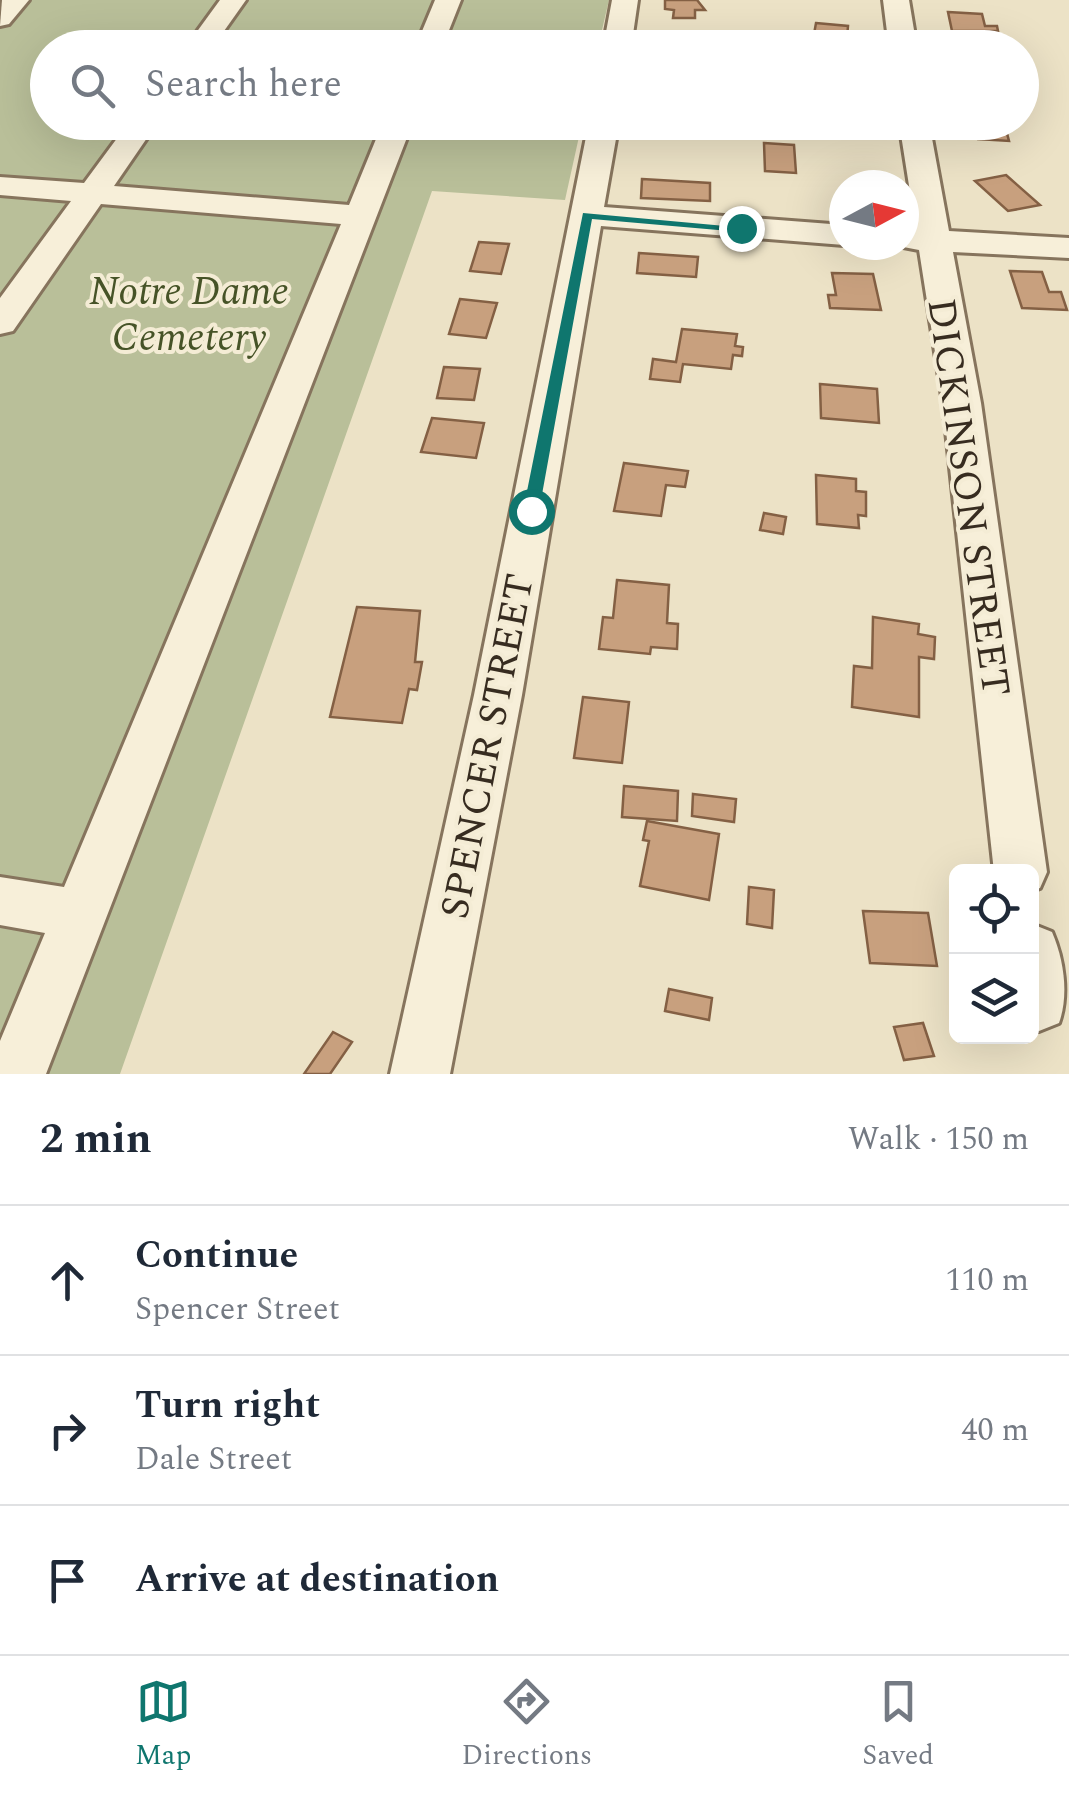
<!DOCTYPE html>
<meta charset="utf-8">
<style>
body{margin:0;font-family:Spectral,serif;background:#f6f6f7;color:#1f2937}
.controls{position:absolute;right:30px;bottom:30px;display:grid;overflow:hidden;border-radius:15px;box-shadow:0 10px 40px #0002}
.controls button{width:90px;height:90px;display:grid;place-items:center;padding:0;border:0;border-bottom:2px solid #e0e1e3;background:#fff;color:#1f2937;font:50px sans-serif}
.compass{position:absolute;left:829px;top:170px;width:90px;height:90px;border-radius:50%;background:#fff;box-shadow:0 10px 40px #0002;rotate:83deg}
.stop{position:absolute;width:30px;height:30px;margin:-22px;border:8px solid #0f766e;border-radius:50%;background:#fff}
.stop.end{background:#0f766e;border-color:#fff;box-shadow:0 2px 10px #0008}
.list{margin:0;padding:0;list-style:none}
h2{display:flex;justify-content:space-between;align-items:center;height:130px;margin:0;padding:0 40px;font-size:42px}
h2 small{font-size:32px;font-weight:400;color:#747a83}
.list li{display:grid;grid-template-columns:65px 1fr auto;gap:30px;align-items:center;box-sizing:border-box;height:150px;padding:0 40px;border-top:2px solid #e0e1e3}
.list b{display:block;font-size:38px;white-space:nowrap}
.list p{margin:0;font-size:32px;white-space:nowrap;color:#747a83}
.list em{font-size:32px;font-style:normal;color:#747a83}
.icon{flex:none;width:55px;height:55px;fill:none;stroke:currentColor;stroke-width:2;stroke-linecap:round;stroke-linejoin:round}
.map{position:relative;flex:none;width:1069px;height:1074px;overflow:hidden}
.search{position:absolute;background:#fff;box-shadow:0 10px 40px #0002;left:30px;right:30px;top:30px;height:110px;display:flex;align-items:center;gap:25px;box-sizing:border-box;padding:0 35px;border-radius:55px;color:#747a83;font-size:38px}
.sheet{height:580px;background:#fff}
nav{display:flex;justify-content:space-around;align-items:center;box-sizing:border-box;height:140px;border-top:2px solid #e0e1e3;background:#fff;font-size:28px;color:#747a83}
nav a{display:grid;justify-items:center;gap:5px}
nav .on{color:#0f766e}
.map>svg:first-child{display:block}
.cemetery{fill:#b9bf99}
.building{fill:#c8a07e;stroke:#846044;stroke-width:2.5}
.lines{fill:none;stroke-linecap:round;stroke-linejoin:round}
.minor-casing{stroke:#86745d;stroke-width:6}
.minor{fill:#f7efd9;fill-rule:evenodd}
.route{fill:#0f766e}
.labels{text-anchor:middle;stroke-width:8;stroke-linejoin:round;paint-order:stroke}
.park-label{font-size:40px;font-style:italic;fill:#465327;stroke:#f4ecd5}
.street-label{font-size:40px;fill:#372c20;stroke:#f4ecd5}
</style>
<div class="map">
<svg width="1069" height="1074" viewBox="0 0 1069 1074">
<rect width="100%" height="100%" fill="#ece2c6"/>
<path class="cemetery" d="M 0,0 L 609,0 L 598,47 L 48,48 L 48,122 L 582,123 L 565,200 L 432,191 L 120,1074 L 0,1074 Z"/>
<g class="building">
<path d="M 665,0 L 697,0 L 705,10 L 695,10 L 695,18 L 673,18 L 674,10 L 665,9 Z"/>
<path d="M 948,12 L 982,14 L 985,26 L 997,26 L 998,31 L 952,31 Z"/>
<path d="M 816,23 L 848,26 L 847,38 L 867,40 L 866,48 L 812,45 Z"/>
<path d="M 974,122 L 1004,122 L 1009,141 L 978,139 Z"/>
<path d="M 764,143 L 794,145 L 796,173 L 765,171 Z"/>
<path d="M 1006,175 L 1040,205 L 1008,211 L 975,181 Z"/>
<path d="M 642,179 L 710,183 L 710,201 L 641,198 Z"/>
<path d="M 479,242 L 509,244 L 501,274 L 470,271 Z"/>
<path d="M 639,253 L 698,257 L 696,277 L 637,273 Z"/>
<path d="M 1010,271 L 1042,272 L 1049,292 L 1061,292 L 1067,310 L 1022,308 Z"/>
<path d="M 832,273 L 873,274 L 881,310 L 830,308 L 828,295 L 836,295 Z"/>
<path d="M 460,299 L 497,303 L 486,338 L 449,334 Z"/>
<path d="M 682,329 L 737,334 L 735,346 L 743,347 L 742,356 L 733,355 L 731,369 L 683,364 L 680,382 L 650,379 L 653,359 L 676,362 Z"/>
<path d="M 444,367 L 480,369 L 474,400 L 437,398 Z"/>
<path d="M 820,384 L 877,389 L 879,423 L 821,418 Z"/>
<path d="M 432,418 L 484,423 L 476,458 L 421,452 Z"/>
<path d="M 624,463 L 688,471 L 685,487 L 666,485 L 661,516 L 614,511 Z"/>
<path d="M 816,475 L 856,479 L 856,491 L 866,492 L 866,516 L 858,515 L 859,528 L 817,524 Z"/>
<path d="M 764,513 L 786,517 L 783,534 L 760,530 Z"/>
<path d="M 617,580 L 669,585 L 667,623 L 678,624 L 677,649 L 651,647 L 650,654 L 599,649 L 603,617 L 613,618 Z"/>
<path d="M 357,607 L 420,611 L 415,662 L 422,662 L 417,690 L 409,689 L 402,723 L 330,717 Z"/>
<path d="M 873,617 L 919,624 L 918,634 L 935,637 L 934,659 L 919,657 L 919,717 L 852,707 L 854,666 L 872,668 Z"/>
<path d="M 583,697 L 629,702 L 622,763 L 574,758 Z"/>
<path d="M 624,786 L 678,791 L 677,821 L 622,817 Z"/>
<path d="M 693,794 L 736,799 L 734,822 L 692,816 Z"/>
<path d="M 647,821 L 719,834 L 709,900 L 640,886 L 649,841 L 643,840 Z"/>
<path d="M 749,887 L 774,890 L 772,928 L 747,924 Z"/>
<path d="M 863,911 L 928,913 L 937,966 L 870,963 Z"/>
<path d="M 669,989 L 712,998 L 709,1020 L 665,1011 Z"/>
<path d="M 923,1023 L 934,1056 L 904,1060 L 894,1027 Z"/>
<path d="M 333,1032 L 352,1042 L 330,1074 L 304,1074 Z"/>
</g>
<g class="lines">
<g class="minor-casing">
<g id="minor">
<path d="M 2,0 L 29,0 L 9,24 L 0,26 Z"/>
<path d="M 220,0 L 246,0 L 212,48 L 185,48 Z"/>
<path d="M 435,0 L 461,0 L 442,48 L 415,48 Z"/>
<path d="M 612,0 L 638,0 L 631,48 L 603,48 Z"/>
<path d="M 883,0 L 909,0 L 917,48 L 889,48 Z"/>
<path d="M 129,122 L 158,122 L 114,186 L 349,205 L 383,122 L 413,122 L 46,1074 L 0,1074 L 0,1041 L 45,933 L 0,925 L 0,877 L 64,887 L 341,224 L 101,204 L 13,331 L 0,334 L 0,298 L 71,201 L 0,195 L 0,177 L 84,183 Z"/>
<path d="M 589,122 L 619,122 L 604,207 L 844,225 L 844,245 L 601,226 L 522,695 L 450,1074 L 390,1074 L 474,695 Z"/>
<path d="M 899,122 L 929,122 L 949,231 L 1069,238 L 1069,258 L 953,252 L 981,403 L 1047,872 L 1040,888 L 1032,891 L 1032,872 L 994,872 L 943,403 L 919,250 L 893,245 L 904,245 L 904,229 L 916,230 Z"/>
<path d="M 1032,924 L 1052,932 C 1064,960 1069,995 1059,1023 L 1039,1031 L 1032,1028 Z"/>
</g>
</g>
<use href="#minor" class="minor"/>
</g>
<path class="route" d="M 583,213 L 747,228 L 741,232 L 592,219 L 539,511 L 531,516 L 523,511 Z"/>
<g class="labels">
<g class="park-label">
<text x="189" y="304">Notre Dame<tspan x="189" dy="46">Cemetery</tspan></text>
</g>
<g class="street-label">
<text transform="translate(970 497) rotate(82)" y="14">DICKINSON STREET</text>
<text transform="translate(486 746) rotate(-79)" y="14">SPENCER STREET</text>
</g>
</g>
</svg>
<div class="controls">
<button><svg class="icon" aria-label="locate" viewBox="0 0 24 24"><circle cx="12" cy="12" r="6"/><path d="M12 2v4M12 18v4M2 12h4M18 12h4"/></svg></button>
<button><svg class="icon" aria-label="layers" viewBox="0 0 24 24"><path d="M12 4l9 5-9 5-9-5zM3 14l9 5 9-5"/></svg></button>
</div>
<svg class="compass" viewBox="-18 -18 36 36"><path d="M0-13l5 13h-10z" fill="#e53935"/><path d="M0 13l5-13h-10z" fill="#747a83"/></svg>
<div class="stop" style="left:531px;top:511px"></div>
<div class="stop end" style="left:741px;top:228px"></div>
<div class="search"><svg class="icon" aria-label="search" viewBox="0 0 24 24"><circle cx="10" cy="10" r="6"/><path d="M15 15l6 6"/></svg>Search here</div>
</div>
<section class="sheet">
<h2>2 min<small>Walk · 150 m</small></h2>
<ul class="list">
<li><svg class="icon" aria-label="ahead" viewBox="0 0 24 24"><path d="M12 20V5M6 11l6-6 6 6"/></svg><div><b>Continue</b><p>Spencer Street</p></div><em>110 m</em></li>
<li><svg class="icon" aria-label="right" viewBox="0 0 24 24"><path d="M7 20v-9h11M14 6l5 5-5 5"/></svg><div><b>Turn right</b><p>Dale Street</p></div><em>40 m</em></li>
<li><svg class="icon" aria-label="arrive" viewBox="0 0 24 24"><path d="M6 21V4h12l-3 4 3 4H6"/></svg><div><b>Arrive at destination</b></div></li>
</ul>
</section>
<nav>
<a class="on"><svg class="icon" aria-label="map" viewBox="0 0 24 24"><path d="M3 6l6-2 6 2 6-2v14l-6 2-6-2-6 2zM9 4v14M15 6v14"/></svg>Map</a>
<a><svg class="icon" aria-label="directions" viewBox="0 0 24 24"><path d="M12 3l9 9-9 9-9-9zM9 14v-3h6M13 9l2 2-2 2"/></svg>Directions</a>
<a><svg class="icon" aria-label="saved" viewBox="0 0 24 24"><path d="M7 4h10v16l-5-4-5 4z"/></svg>Saved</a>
</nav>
